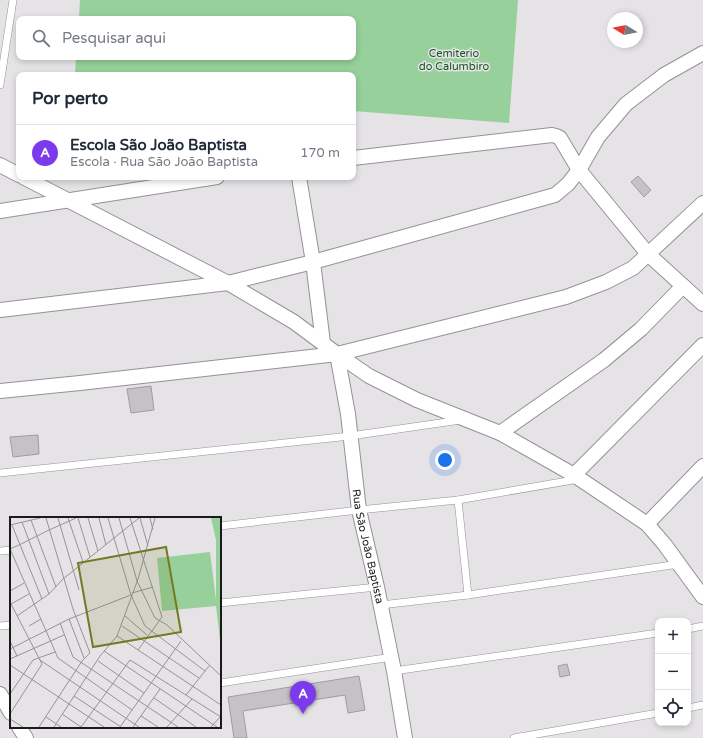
<!DOCTYPE html>
<html lang="pt">
<meta charset="utf-8">
<style>
body{margin:0;font-family:"Varela Round",sans-serif;background:#f6f6f7;color:#1f2937}
.controls{position:absolute;right:12px;bottom:12px;display:grid;overflow:hidden;border-radius:8px;box-shadow:0 2px 6px #0003}
.controls button{width:36px;height:36px;display:grid;place-items:center;padding:0;border:0;border-bottom:1px solid #e0e1e3;background:#fff;color:#1f2937;font:20px sans-serif}
.compass{position:absolute;left:607px;top:12px;width:36px;height:36px;border-radius:50%;background:#fff;box-shadow:0 2px 6px #0003;rotate:280deg}
.you{position:absolute;left:445px;top:460px;width:14px;height:14px;margin:-10px;border:3px solid #fff;border-radius:50%;background:#1a73e8;box-shadow:0 0 0 6px #1a73e833}
.badge{display:grid;place-items:center;width:26px;height:26px;border-radius:50%;background:#7c3aed;color:#fff;font-size:13px;font-weight:700}
.pin{position:absolute;translate:-50% -33px;filter:drop-shadow(0 1px 2px #0008)}
.pin::after{content:'';position:absolute;top:21px;width:14px;height:12px;background:inherit;clip-path:polygon(0 0,100% 0,50% 100%)}
.list{margin:0;padding:0;list-style:none}
h2{display:flex;justify-content:space-between;align-items:center;height:52px;margin:0;padding:0 16px;font-size:17px}
h2 small{font-size:13px;font-weight:400;color:#747a83}
.list li{display:grid;grid-template-columns:26px 1fr auto;gap:12px;align-items:center;box-sizing:border-box;height:56px;padding:0 16px;border-top:1px solid #e0e1e3}
.list b{display:block;font-size:15px;white-space:nowrap}
.list p{margin:0;font-size:13px;white-space:nowrap;color:#747a83}
.list em{font-size:13px;font-style:normal;color:#747a83}
.icon{flex:none;width:22px;height:22px;fill:none;stroke:currentColor;stroke-width:2;stroke-linecap:round;stroke-linejoin:round}
.map{position:relative;flex:none;width:703px;height:738px;overflow:hidden}
.search{position:absolute;background:#fff;box-shadow:0 2px 6px #0003;left:16px;top:16px;width:340px;height:44px;display:flex;align-items:center;gap:10px;box-sizing:border-box;padding:0 14px;border-radius:8px;color:#747a83;font-size:15px}
.panel{position:absolute;background:#fff;box-shadow:0 2px 6px #0003;left:16px;top:72px;width:340px;height:108px;border-radius:8px}
.map>svg:first-child{display:block}
.green{fill:#97d09a}
.building{fill:#c4c2c5;stroke:#9f9da0}
.lines{fill:none;stroke-linecap:round;stroke-linejoin:round}
.service-casing{stroke:#949295;stroke-width:8}
.minor-casing{stroke:#949295;stroke-width:16}
.service{stroke:#fff;stroke-width:7}
.minor{stroke:#fff;stroke-width:14}
.labels{text-anchor:middle;stroke-width:3;stroke-linejoin:round;paint-order:stroke}
.park-label{font-size:11px;fill:#15541f;stroke:#e5e3e6}
.street-label{font-size:11px;fill:#1a1a1b;stroke:#e5e3e6}
.inset-road{fill:none;stroke:#949395;stroke-width:1}
.view{fill:#757921;fill-opacity:0.15;stroke:#757921;stroke-width:2}
.inset-edge{fill:none;stroke:#1a1a1b;stroke-width:2}
</style>
<div class="map">
<svg width="703" height="738" viewBox="0 0 703 738">
<rect width="100%" height="100%" fill="#e5e3e6"/>
<path class="green" d="M 80,0 L 518,0 L 509,123 L 353,111 L 353,75 L 75,75 L 76,57 L 353,57 L 353,19 L 79,19 Z"/>
<g class="building">
<path d="M 638,176 L 651,190 L 644,197 L 631,182 Z"/>
<path d="M 151,386 L 154,410 L 131,413 L 127,389 Z"/>
<path d="M 38,435 L 39,454 L 13,457 L 10,437 Z"/>
<path d="M 567,664 L 570,675 L 560,677 L 558,666 Z"/>
<path d="M 359,676 L 365,710 L 348,713 L 345,695 L 243,711 L 247,738 L 234,738 L 228,697 Z"/>
</g>
<g class="lines">
<g class="service-casing">
<g id="service">
<path d="M 0,85 L 13,0"/>
<path d="M 0,473 L 350,436 L 461,420"/>
<path d="M 458,500 L 468,595"/>
<path d="M 220,526 L 359,510 L 458,500 L 579,479"/>
<path d="M 0,551 L 11,550"/>
<path d="M 220,603 L 377,587"/>
<path d="M 381,605 L 468,595 L 679,564"/>
<path d="M 0,626 L 11,625"/>
<path d="M 688,629 L 703,626"/>
<path d="M 394,671 L 658,633"/>
<path d="M 220,683 L 392,657"/>
<path d="M 688,708 L 703,705"/>
<path d="M 514,738 L 658,713"/>
</g>
</g>
<g class="minor-casing">
<g id="minor">
<path d="M 353,158 L 552,135 L 556,136 L 560,138 L 579,170 L 648,254 L 703,304"/>
<path d="M 0,165 L 19,175"/>
<path d="M 23,177 L 228,283 L 294,322 L 337,354 L 369,376 L 417,400 L 500,433 L 574,475 L 647,524 L 665,545 L 703,597"/>
<path d="M 299,177 L 313,262 L 323,343"/>
<path d="M 0,211 L 217,177"/>
<path d="M 0,310 L 228,283 L 313,262 L 555,195 L 568,184 L 579,170 L 598,137 L 626,104 L 664,75 L 703,53"/>
<path id="s1" d="M 337,354 L 348,414 L 359,510 L 377,587 L 394,671 L 405,738"/>
<path d="M 0,391 L 80,383 L 337,354 L 566,297 L 606,282 L 633,268 L 703,203"/>
<path d="M 500,433 L 604,360 L 641,329 L 683,286"/>
<path d="M 574,475 L 703,345"/>
<path d="M 647,524 L 703,466"/>
<path d="M 0,694 L 11,713"/>
<path d="M 19,727 L 26,738"/>
</g>
</g>
<use href="#service" class="service"/>
<use href="#minor" class="minor"/>
</g>
<g class="labels">
<g class="park-label">
<text x="454" y="57">Cemiterio<tspan x="454" dy="13">do Calumbiro</tspan></text>
</g>
<g class="street-label">
<text dy="4" stroke="none"><textPath href="#s1" startOffset="195">Rua São João Baptista</textPath></text>
</g>
</g>
<g transform="translate(10 517)">
<rect width="211" height="211" fill="#e5e3e6"/>
<path d="M 201,1 L 211,1 L 211,131 L 206,89 L 152,94 L 147,41 L 200,35 L 206,83 L 206,23 Z" fill="#97d09a"/>
<path class="inset-road" d="M 48,1 L 69,73M 58,1 L 73,45M 66,1 L 39,13 L 9,28 L 0,32 L 48,141 L 122,193M 68,1 L 80,40M 78,1 L 88,34M 89,1 L 96,28M 98,1 L 121,78 L 135,109 L 195,154M 109,1 L 127,64 L 145,101 L 157,108 L 211,159M 120,1 L 152,100 L 128,133M 130,1 L 138,29M 140,1 L 143,13M 21,3 L 46,70M 12,5 L 39,77M 0,8 L 30,1M 2,8 L 32,82M 0,74 L 14,66M 122,76 L 143,70M 0,85 L 32,147 L 0,197M 1,87 L 19,77M 7,99 L 39,77 L 53,62 L 129,1M 115,99 L 137,118M 59,102 L 74,141M 50,106 L 63,140 L 168,210M 19,109 L 31,102M 112,109 L 189,161M 107,119 L 211,188M 0,124 L 7,139M 0,132 L 59,102 L 121,78M 94,134 L 207,210M 0,142 L 54,118M 30,143 L 129,210M 88,144 L 134,176M 0,148 L 94,210M 0,177 L 23,143 L 45,135M 176,178 L 199,149M 64,179 L 111,210M 144,181 L 186,210M 52,197 L 71,210M 131,199 L 148,210M 36,200 L 51,210M 0,202 L 13,210M 29,210 L 72,144 L 80,136 L 63,92 L 36,1M 44,210 L 90,139 L 107,119 L 128,62 L 145,1M 71,210 L 120,143 L 211,200M 110,210 L 171,124M 123,210 L 150,172M 157,210 L 182,182M 201,210 L 211,199"/>
<path class="view" d="M 156,30 L 171,115 L 83,130 L 68,46 Z"/>
<rect width="211" height="211" class="inset-edge"/>
</g>
</svg>
<div class="controls">
<button>+</button>
<button>−</button>
<button><svg class="icon" aria-label="locate" viewBox="0 0 24 24"><circle cx="12" cy="12" r="6"/><path d="M12 2v4M12 18v4M2 12h4M18 12h4"/></svg></button>
</div>
<svg class="compass" viewBox="-18 -18 36 36"><path d="M0-13l5 13h-10z" fill="#e53935"/><path d="M0 13l5-13h-10z" fill="#747a83"/></svg>
<div class="you"></div>
<div class="pin badge" style="left:303px;top:714px">A</div>
<div class="search"><svg class="icon" aria-label="search" viewBox="0 0 24 24"><circle cx="10" cy="10" r="6"/><path d="M15 15l6 6"/></svg>Pesquisar aqui</div>
<section class="panel">
<h2>Por perto<small></small></h2>
<ul class="list">
<li><span class="badge">A</span><div><b>Escola São João Baptista</b><p>Escola · Rua São João Baptista</p></div><em>170 m</em></li>
</ul>
</section>
</div>
